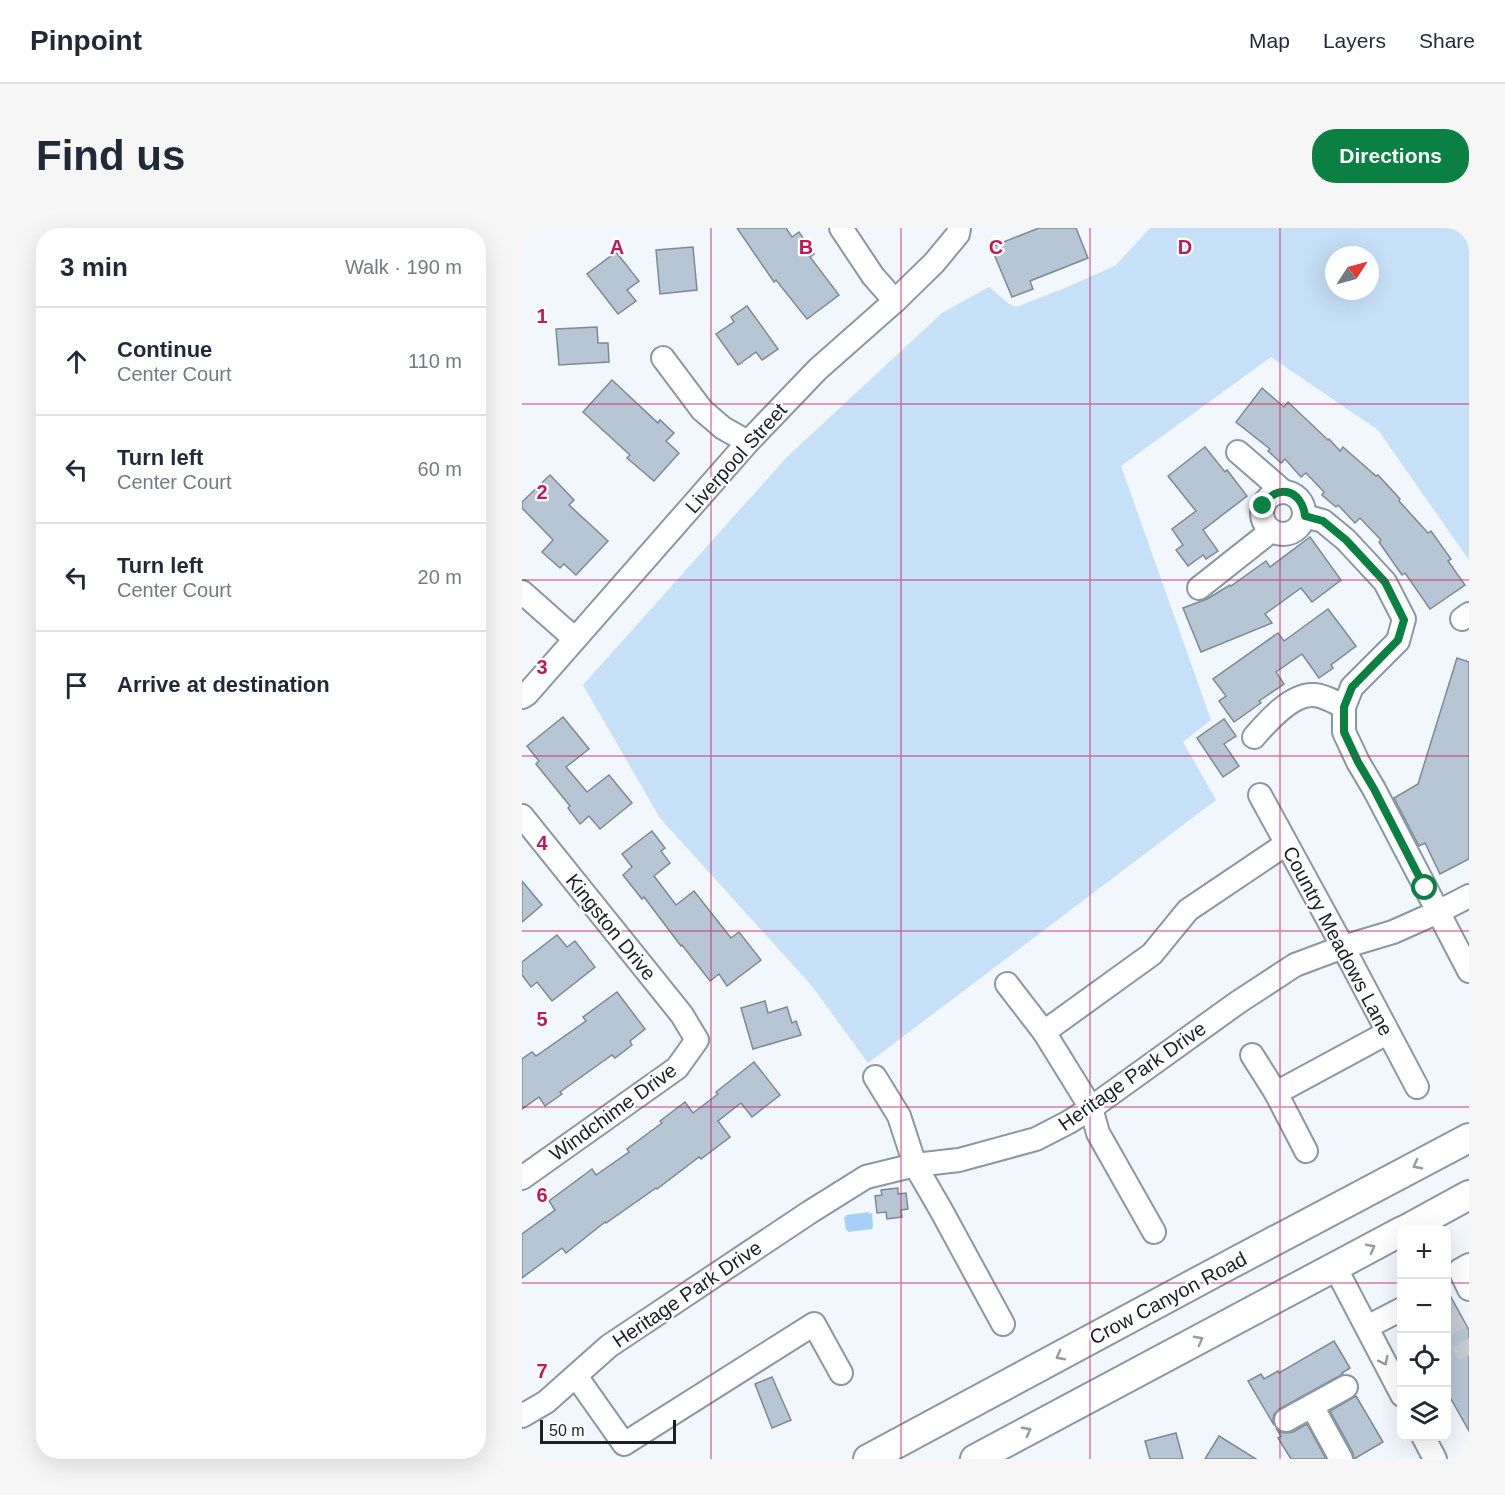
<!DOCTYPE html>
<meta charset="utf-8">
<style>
body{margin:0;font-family:Arial,sans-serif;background:#f6f6f7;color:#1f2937}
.controls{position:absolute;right:18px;bottom:18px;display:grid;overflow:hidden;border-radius:12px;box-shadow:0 6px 24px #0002}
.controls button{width:54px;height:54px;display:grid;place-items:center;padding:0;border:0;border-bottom:2px solid #e0e1e3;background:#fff;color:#1f2937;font:30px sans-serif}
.compass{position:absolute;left:803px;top:18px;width:54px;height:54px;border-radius:50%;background:#fff;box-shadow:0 6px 24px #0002;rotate:54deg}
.scale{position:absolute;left:18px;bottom:15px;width:136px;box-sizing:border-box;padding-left:6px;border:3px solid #1a2025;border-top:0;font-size:16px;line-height:21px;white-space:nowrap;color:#1a2025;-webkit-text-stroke:4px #fff;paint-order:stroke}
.stop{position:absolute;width:18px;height:18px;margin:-14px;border:4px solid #0b8043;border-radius:50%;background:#fff}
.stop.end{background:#0b8043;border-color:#fff;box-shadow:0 2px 6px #0008}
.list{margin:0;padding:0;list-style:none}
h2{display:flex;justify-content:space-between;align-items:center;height:78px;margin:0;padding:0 24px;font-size:26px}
h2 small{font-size:20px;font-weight:400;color:#747a83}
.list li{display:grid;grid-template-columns:39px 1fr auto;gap:18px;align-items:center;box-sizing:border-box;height:108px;padding:0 24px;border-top:2px solid #e0e1e3}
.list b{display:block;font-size:22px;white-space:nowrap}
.list p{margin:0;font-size:20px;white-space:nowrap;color:#747a83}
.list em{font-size:20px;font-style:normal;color:#747a83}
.icon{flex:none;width:33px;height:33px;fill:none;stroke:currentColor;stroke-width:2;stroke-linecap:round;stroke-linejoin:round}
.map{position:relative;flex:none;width:947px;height:1231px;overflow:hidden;border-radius:24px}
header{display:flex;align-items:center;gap:36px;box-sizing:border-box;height:84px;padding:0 30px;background:#fff;border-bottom:2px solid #e0e1e3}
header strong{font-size:28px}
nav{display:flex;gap:33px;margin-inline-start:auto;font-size:21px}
.intro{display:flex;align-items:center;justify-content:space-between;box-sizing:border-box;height:144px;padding:0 36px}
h1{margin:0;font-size:42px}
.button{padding:15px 27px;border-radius:24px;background:#0b8043;color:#fff;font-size:21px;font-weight:700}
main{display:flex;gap:36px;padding:0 36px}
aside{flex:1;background:#fff;border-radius:24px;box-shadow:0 6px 24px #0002}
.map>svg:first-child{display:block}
.green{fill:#c6e0f7;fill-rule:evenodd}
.water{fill:#a5d1f8}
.building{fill:#b7c6d4;stroke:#7c8a97;stroke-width:1.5}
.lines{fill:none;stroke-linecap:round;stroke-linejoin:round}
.minor-tunnel{stroke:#c6ccd2;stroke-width:22;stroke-dasharray:22 11;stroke-linecap:butt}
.minor-casing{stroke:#8998a5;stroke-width:26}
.major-casing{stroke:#8998a5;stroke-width:32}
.minor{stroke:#fff;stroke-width:22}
.major{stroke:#fff;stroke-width:28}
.oneway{stroke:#989b9d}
.route{stroke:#0b8043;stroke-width:8}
.grid{fill:none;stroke:#c2185b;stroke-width:1.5;stroke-opacity:0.55}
.labels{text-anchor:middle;stroke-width:4.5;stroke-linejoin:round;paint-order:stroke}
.street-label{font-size:20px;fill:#1a2025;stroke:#fff}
.grid-label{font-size:20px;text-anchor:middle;font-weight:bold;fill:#c2185b;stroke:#fff;stroke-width:4.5;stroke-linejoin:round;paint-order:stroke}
</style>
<header>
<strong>Pinpoint</strong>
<nav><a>Map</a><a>Layers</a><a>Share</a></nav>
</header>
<div class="intro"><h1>Find us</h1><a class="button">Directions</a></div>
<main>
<aside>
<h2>3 min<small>Walk · 190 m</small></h2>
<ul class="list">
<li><svg class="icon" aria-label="ahead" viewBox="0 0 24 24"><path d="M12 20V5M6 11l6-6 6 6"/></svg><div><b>Continue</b><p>Center Court</p></div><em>110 m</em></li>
<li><svg class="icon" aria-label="left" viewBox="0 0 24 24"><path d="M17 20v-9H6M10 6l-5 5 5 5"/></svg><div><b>Turn left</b><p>Center Court</p></div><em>60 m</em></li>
<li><svg class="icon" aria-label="left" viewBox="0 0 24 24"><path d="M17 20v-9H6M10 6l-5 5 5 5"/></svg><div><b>Turn left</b><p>Center Court</p></div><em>20 m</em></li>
<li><svg class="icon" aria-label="arrive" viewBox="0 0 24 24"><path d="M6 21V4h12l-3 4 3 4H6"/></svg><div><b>Arrive at destination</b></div></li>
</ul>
</aside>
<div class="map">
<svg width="947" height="1231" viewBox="0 0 947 1231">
<rect width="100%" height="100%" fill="#f1f7fd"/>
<path class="green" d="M 628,0 L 947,0 L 947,332 L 856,202 L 749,129 L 599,238 L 689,492 L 661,514 L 694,572 L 346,835 L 290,758 L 138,590 L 61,457 L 265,229 L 420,85 L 467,59 L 486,75 L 494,79 L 538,62 L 593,38 ZM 812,27 L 848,27 L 848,63 L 812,63 Z"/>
<path class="water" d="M 347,984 L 347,986 L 350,985 L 351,998 L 350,1001 L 326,1004 L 326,1002 L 324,1002 L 322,989 L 324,989 L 324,987 Z"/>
<g class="building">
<path d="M 215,0 L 264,0 L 270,9 L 277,4 L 292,26 L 288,29 L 317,67 L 285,91 L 254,52 L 252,54 Z"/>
<path d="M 517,0 L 554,0 L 566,30 L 508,53 L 511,61 L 490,69 L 469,19 Z"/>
<path d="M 171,19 L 175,62 L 138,66 L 134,22 Z"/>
<path d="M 94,24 L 117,53 L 105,62 L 114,73 L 96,86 L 65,46 Z"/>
<path d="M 225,78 L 256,121 L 240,132 L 234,124 L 216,137 L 194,106 L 212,94 L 209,89 Z"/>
<path d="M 75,99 L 76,115 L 86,115 L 87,134 L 37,137 L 34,101 Z"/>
<path d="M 90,152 L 136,195 L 138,192 L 152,205 L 144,213 L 157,225 L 132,253 L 105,230 L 108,227 L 61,184 Z"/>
<path d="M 740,160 L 762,179 L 766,174 L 806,212 L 807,211 L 818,223 L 821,219 L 854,248 L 856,247 L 878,271 L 877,273 L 906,305 L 909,303 L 929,331 L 926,333 L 943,357 L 908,381 L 883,345 L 880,347 L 857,314 L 859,312 L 838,290 L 833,295 L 816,277 L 814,279 L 800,267 L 802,264 L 784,245 L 779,249 L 763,231 L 759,235 L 746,223 L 748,221 L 714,194 Z"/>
<path d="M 683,219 L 703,244 L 705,242 L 725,268 L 681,302 L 696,323 L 684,331 L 681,327 L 666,338 L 654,322 L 661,317 L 650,301 L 674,283 L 646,248 Z"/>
<path d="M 28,247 L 52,272 L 47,277 L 86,313 L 54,347 L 42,336 L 38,340 L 20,324 L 31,312 L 0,280 L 0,274 Z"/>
<path d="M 788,309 L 819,352 L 790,374 L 779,360 L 743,386 L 750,395 L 679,424 L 661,380 L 685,371 L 708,357 L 709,358 L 744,333 L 748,339 Z"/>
<path d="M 806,381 L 834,418 L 809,437 L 811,440 L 797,450 L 780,426 L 754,444 L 762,456 L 737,473 L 739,475 L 712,494 L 697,473 L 704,468 L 691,451 L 756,405 L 762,413 Z"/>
<path d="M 935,430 L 947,434 L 947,631 L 918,646 L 903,615 L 897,618 L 872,570 L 896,556 Z"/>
<path d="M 41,489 L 67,521 L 44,539 L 65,564 L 87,547 L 110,575 L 78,601 L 67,588 L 58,596 L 46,580 L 48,578 L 14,536 L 17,533 L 5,518 Z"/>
<path d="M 702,491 L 714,508 L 702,516 L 717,538 L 701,549 L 675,510 Z"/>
<path d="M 130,603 L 143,620 L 139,623 L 148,635 L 132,648 L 154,677 L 172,663 L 209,710 L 217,704 L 239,732 L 205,758 L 197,746 L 188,753 L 160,717 L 159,718 L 122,669 L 120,671 L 101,647 L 110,639 L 100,626 Z"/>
<path d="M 0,653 L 20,677 L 0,694 Z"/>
<path d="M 35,707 L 45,719 L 53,713 L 73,739 L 30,773 L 15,754 L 9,759 L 0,747 L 0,734 Z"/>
<path d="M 95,764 L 123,801 L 108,813 L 110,817 L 93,830 L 90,827 L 38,864 L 40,866 L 23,878 L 17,869 L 0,881 L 0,831 L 10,824 L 14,828 L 64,793 L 61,789 Z"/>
<path d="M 243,773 L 246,785 L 265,779 L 270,795 L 274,793 L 279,807 L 231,821 L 219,780 Z"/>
<path d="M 232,834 L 258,867 L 230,889 L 219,875 L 196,893 L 208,909 L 179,931 L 177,929 L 135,961 L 134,960 L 84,995 L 83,994 L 44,1025 L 40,1020 L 0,1050 L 0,1006 L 33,982 L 27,973 L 70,941 L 74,947 L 107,924 L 105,921 L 140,895 L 138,893 L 163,874 L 171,885 L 196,866 L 194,864 Z"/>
<path d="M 376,960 L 376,966 L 384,965 L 386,981 L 379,982 L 380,989 L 365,991 L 364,984 L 355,985 L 353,968 L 360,967 L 359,962 Z"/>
<path d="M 924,1060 L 947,1102 L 947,1203 L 924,1162 Z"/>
<path d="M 812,1113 L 828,1140 L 820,1145 L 821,1146 L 757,1181 L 752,1186 L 751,1191 L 752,1197 L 726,1153 L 739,1146 L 742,1151 L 756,1143 L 757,1145 Z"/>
<path d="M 250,1149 L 269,1192 L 250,1200 L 233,1156 Z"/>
<path d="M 834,1168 L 861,1214 L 832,1231 L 831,1225 L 808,1183 Z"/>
<path d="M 785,1196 L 804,1231 L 769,1231 L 756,1210 L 759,1208 L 754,1200 L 758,1204 L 764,1205 L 771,1204 Z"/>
<path d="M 654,1205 L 661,1231 L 628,1231 L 623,1213 Z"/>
<path d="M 697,1208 L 734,1231 L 683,1231 Z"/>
</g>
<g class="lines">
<path class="minor-tunnel" d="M 924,1085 L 947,1127"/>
<g class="minor-casing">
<g id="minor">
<path d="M 319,0 L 351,48 L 373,73"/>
<path d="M 141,130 L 180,182 L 201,200 L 226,214"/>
<path d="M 716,224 L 761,263"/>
<circle cx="761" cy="285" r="21"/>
<path d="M 783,288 L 801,293 L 824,312 L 863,354 L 882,391 L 876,413 L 830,459 L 822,479 L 822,504 L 836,534 L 852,561 L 947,743"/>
<path d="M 677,360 L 749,303"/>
<path d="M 0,364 L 53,411"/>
<path d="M 940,391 L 947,386"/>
<path d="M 0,469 L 5,466 L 226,214 L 296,141 L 373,73 L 412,35 L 436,6 L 437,0"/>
<path d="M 732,509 C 745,494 770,465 792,467 C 803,468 813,474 822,479"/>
<path d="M 738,567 L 821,719 L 895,859"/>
<path d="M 0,588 L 160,787 L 175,812 L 155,840 L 0,950"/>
<path d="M 485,756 L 522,804 L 569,880 L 576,905 L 632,1004"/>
<path d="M 522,804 L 630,726 L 666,682 L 764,616"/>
<path d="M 730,827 L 754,865 L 784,923"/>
<path d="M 353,849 L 377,888 L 393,937 L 419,982 L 481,1096"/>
<path d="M 754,865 L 865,805"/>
<path d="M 947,1037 L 938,1042 L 947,1061"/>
<path d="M 813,1039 L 880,1167"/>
<path d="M 845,1099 L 880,1081"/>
<path d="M 54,1148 L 102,1216 L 292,1096 L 319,1145"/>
<path d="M 790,1178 L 819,1231"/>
<path d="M 0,1188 L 24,1174 L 87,1118 L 288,984 L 344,949 L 393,937 L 437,932 L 514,911 L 547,894 L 569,880 L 715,775 L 773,737 L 821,719 L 871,704 L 916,684 L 947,668"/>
<path d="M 764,1192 L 824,1159"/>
<path d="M 901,1208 L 913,1231"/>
</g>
</g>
<g class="major-casing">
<g id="major">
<path d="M 883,1002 L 947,967"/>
<path d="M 346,1231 L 705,1038 L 947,910"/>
<path d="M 453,1231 L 880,1003"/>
</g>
</g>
<use href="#minor" class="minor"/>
<use href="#major" class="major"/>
</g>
<defs><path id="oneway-chevron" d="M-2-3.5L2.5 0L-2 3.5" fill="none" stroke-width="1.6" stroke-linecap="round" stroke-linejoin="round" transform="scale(1.5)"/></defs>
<g class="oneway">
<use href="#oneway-chevron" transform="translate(895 937) rotate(152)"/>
<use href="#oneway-chevron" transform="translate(849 1020) rotate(-28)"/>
<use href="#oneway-chevron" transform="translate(677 1112) rotate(-28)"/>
<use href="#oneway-chevron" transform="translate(538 1128) rotate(152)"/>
<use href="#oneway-chevron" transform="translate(862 1133) rotate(63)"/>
<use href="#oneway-chevron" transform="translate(505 1203) rotate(-28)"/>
</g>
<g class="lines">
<path class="route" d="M 741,278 C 754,255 780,261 783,288 L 801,293 L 824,312 L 863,354 L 882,392 L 876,412 L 830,459 L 822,479 L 822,504 L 836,534 L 852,561 L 903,660"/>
</g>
<path class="grid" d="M 189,0 L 189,1231M 379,0 L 379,1231M 568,0 L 568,1231M 758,0 L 758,1231M 0,176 L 947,176M 0,352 L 947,352M 0,528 L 947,528M 0,703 L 947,703M 0,879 L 947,879M 0,1055 L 880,1055M 924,1055 L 947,1055"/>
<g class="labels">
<g class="street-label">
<text transform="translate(214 230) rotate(-48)" y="7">Liverpool Street</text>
<text transform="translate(89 699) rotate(51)" y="7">Kingston Drive</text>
<text transform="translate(816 713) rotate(62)" y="7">Country Meadows Lane</text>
<text transform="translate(610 848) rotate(-35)" y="7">Heritage Park Drive</text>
<text transform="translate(91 884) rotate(-36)" y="7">Windchime Drive</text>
<text transform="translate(165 1066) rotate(-34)" y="7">Heritage Park Drive</text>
<text transform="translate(646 1070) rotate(-28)" y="7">Crow Canyon Road</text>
</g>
</g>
<g class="grid-label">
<text x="95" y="26">A</text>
<text x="284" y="26">B</text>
<text x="474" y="26">C</text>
<text x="663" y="26">D</text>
<text x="20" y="95">1</text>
<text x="20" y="271">2</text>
<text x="20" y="446">3</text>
<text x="20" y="622">4</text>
<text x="20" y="798">5</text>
<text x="20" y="974">6</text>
<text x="20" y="1150">7</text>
</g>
</svg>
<div class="controls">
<button>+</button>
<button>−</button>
<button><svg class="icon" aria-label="locate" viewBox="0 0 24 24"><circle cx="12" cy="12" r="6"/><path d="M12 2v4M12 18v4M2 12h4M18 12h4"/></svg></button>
<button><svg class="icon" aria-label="layers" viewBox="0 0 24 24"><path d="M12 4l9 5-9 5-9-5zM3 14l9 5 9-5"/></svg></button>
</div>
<svg class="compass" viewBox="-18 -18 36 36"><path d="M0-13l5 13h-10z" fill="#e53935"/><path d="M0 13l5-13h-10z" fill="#747a83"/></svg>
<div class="scale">50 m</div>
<div class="stop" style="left:903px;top:660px"></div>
<div class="stop end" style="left:741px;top:278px"></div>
</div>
</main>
